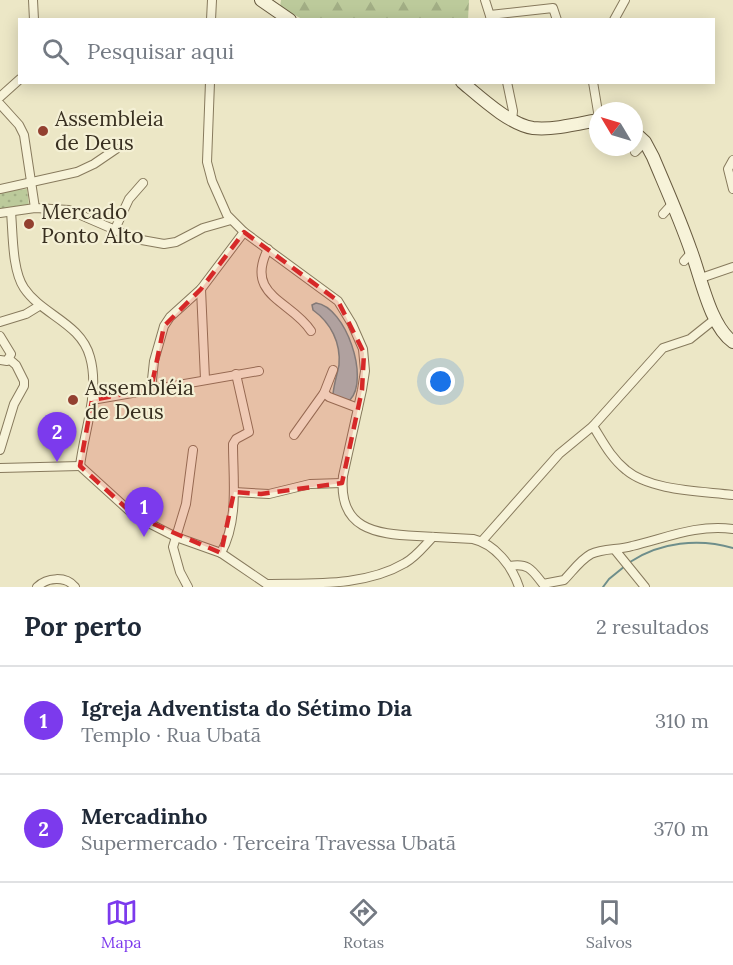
<!DOCTYPE html>
<html lang="pt">
<meta charset="utf-8">
<style>
body{margin:0;font-family:Lora,serif;background:#f6f6f7;color:#1f2937}
.compass{position:absolute;left:589px;top:102px;width:54px;height:54px;border-radius:50%;background:#fff;box-shadow:0 3px 15px #0003;rotate:308deg}
.you{position:absolute;left:441px;top:382px;width:21px;height:21px;margin:-15px;border:4px solid #fff;border-radius:50%;background:#1a73e8;box-shadow:0 0 0 9px #1a73e833}
.badge{display:grid;place-items:center;width:39px;height:39px;border-radius:50%;background:#7c3aed;color:#fff;font-size:20px;font-weight:700}
.pin{position:absolute;translate:-50% -50px;filter:drop-shadow(0 2px 3px #0008)}
.pin::after{content:'';position:absolute;top:32px;width:21px;height:18px;background:inherit;clip-path:polygon(0 0,100% 0,50% 100%)}
.list{margin:0;padding:0;list-style:none}
h2{display:flex;justify-content:space-between;align-items:center;height:78px;margin:0;padding:0 24px;font-size:26px}
h2 small{font-size:20px;font-weight:400;color:#747a83}
.list li{display:grid;grid-template-columns:39px 1fr auto;gap:18px;align-items:center;box-sizing:border-box;height:108px;padding:0 24px;border-top:2px solid #e0e1e3}
.list b{display:block;font-size:22px;white-space:nowrap}
.list p{margin:0;font-size:20px;white-space:nowrap;color:#747a83}
.list em{font-size:20px;font-style:normal;color:#747a83}
.icon{flex:none;width:33px;height:33px;fill:none;stroke:currentColor;stroke-width:2;stroke-linecap:round;stroke-linejoin:round}
.map{position:relative;flex:none;width:733px;height:587px;overflow:hidden}
.search{position:absolute;background:#fff;box-shadow:0 3px 15px #0003;left:18px;right:18px;top:18px;height:66px;display:flex;align-items:center;gap:15px;box-sizing:border-box;padding:0 21px;border-radius:0px;color:#747a83;font-size:22px}
.sheet{height:294px;background:#fff}
nav{display:flex;justify-content:space-around;align-items:center;box-sizing:border-box;height:84px;border-top:2px solid #e0e1e3;background:#fff;font-size:16px;color:#747a83}
nav a{display:grid;justify-items:center;gap:3px}
nav .on{color:#7c3aed}
.map>svg:first-child{display:block}
.grass{fill:url(#grass-dots)}
.forest{fill:url(#forest-firs)}
.water{fill:#a7c0bd;stroke:#6e8e8b;stroke-width:1.5}
.lines{fill:none;stroke-linecap:round;stroke-linejoin:round}
.stream{stroke:#6e8e8b;stroke-width:2}
.minor-casing{stroke:#877a5d;stroke-width:10}
.secondary-casing{stroke:#685b40;stroke-width:14}
.minor{stroke:#f7f3d9;stroke-width:8}
.secondary{stroke:#f7f3d9;stroke-width:12}
.marked{fill:#d62828;fill-opacity:0.2;stroke:#d62828;stroke-width:4.5;stroke-dasharray:12 8;stroke-linejoin:round}
.poi-dot{fill:#934030;stroke:#f4f0d5;stroke-width:2}
.labels{text-anchor:middle;stroke-width:4.5;stroke-linejoin:round;paint-order:stroke}
.poi-label{font-size:21px;fill:#382f20;stroke:#f4f0d5;text-anchor:start}
</style>
<div class="map">
<svg width="733" height="587" viewBox="0 0 733 587">
<defs>
<pattern id="grass-dots" width="8" height="8" patternUnits="userSpaceOnUse" patternTransform="scale(1.5)"><rect width="8" height="8" fill="#bcca9b"/><path d="M2 2h.1M6 6h.1" fill="none" stroke="#a2ae85" stroke-width="1.8" stroke-linecap="round"/></pattern>
<pattern id="forest-firs" width="22" height="20" patternUnits="userSpaceOnUse" patternTransform="scale(1.5)"><rect width="22" height="20" fill="#bcca9b"/><path d="M5 1l3.5 6h-7zM16 11l3.5 6h-7z" fill="#a2ae85"/></pattern>
</defs>
<rect width="100%" height="100%" fill="#ece7c6"/>
<path class="grass" d="M 27,189 L 29,206 L 0,210 L 0,192 Z"/>
<path class="forest" d="M 281,0 L 469,0 L 468,20 L 302,19 L 280,7 Z"/>
<path class="water" d="M 316,303 C 346,307 370,379 350,400 L 343,400 L 333,394 C 334,384 337,375 339,365 C 341,343 331,323 313,310 L 312,305 Z"/>
<g class="lines">
<g class="stream">
<path d="M 630,562 C 660,542 699,538 733,548"/>
<path d="M 603,587 L 609,579 L 625,566"/>
</g>
<g class="minor-casing">
<g id="minor">
<path d="M 33,0 L 34,20"/>
<path d="M 485,0 L 491,19"/>
<path d="M 490,15 L 553,8 L 557,20"/>
<path d="M 211,20 L 212,0"/>
<path d="M 614,20 L 625,0"/>
<path d="M 210,82 L 207,162 L 212,181 L 227,215 L 244,232 L 338,301 L 352,324 L 363,349 L 365,371 L 362,390 L 343,476 C 338,529 375,534 417,536 C 436,537 454,538 473,539 C 495,544 512,566 519,587"/>
<path d="M 507,82 L 513,111 L 512,120"/>
<path d="M 593,82 L 598,112"/>
<path d="M 0,97 L 20,79"/>
<path d="M 0,104 L 19,125 L 24,135 L 35,208"/>
<path d="M 635,152 L 645,142"/>
<path d="M 733,160 L 728,169 L 733,189"/>
<path d="M 0,189 L 77,172 L 94,164 L 116,149"/>
<path d="M 11,212 C 13,234 12,270 24,288 C 42,315 81,323 90,357 C 100,392 84,431 80,466"/>
<path d="M 0,213 L 35,208 L 69,210 L 136,239 L 164,244 L 176,242 L 203,228 L 231,220"/>
<path d="M 663,214 L 673,203"/>
<path d="M 115,229 L 129,199 L 143,183"/>
<path d="M 268,249 C 244,296 292,301 311,331"/>
<path d="M 684,261 L 692,252"/>
<path d="M 701,278 L 733,267"/>
<path d="M 201,289 L 205,379"/>
<path d="M 0,322 L 26,314 L 39,306"/>
<path d="M 0,336 L 11,354 L 7,361 L 0,360"/>
<path d="M 151,389 L 154,361 L 164,326 L 170,317 L 201,289 L 244,232"/>
<path d="M 324,393 L 329,397 L 358,408"/>
<path d="M 92,400 L 259,371"/>
<path d="M 593,426 L 663,348 L 690,339 L 715,319"/>
<path d="M 294,435 L 324,393 L 333,370"/>
<path d="M 0,450 L 14,404 L 24,386 L 24,381 L 16,365 L 9,359"/>
<path d="M 80,466 L 135,516 L 176,537 L 221,553 L 271,587"/>
<path d="M 0,468 L 80,466"/>
<path d="M 234,492 L 269,494 L 310,484 L 342,483"/>
<path d="M 482,541 L 559,454 L 593,426 C 603,442 611,458 626,470 C 651,491 701,491 733,495"/>
<path d="M 615,550 L 645,587"/>
<path d="M 221,553 C 239,520 233,480 233,444 L 236,439 L 249,432 L 236,374"/>
<path d="M 510,566 C 529,563 532,570 543,584 L 564,580 C 572,572 580,560 591,554 C 603,548 619,550 632,546 C 666,538 697,524 733,529"/>
<path d="M 267,584 C 312,583 364,587 405,563 C 416,557 424,546 433,537"/>
<path d="M 37,587 C 47,577 66,576 75,587"/>
<path d="M 188,587 L 180,572 L 173,547 L 186,504 L 193,450"/>
</g>
</g>
<g class="secondary-casing">
<g id="secondary">
<path d="M 261,0 L 290,20"/>
<path d="M 462,82 C 480,97 510,125 533,128 C 554,130 577,124 598,120"/>
<path d="M 634,132 L 645,142 L 653,157 C 666,188 680,219 691,251 C 701,277 710,326 733,342"/>
</g>
</g>
<use href="#minor" class="minor"/>
<use href="#secondary" class="secondary"/>
</g>
<path class="marked" d="M 244,232 L 338,301 L 364,353 L 362,390 L 342,483 L 261,494 L 234,492 L 221,553 L 135,516 L 80,466 L 92,400 L 151,389 L 164,326 L 201,289 Z"/>
<g class="poi-dot">
<circle cx="43" cy="131" r="6"/>
<circle cx="29" cy="224" r="6"/>
<circle cx="73" cy="400" r="6"/>
</g>
<g class="labels">
<g class="poi-label">
<text x="55" y="126">Assembleia<tspan x="55" dy="24">de Deus</tspan></text>
<text x="41" y="219">Mercado<tspan x="41" dy="24">Ponto Alto</tspan></text>
<text x="85" y="395">Assembléia<tspan x="85" dy="24">de Deus</tspan></text>
</g>
</g>
</svg>
<svg class="compass" viewBox="-18 -18 36 36"><path d="M0-13l5 13h-10z" fill="#e53935"/><path d="M0 13l5-13h-10z" fill="#747a83"/></svg>
<div class="you"></div>
<div class="pin badge" style="left:144px;top:537px">1</div>
<div class="pin badge" style="left:57px;top:462px">2</div>
<div class="search"><svg class="icon" aria-label="search" viewBox="0 0 24 24"><circle cx="10" cy="10" r="6"/><path d="M15 15l6 6"/></svg>Pesquisar aqui</div>
</div>
<section class="sheet">
<h2>Por perto<small>2 resultados</small></h2>
<ul class="list">
<li><span class="badge">1</span><div><b>Igreja Adventista do Sétimo Dia</b><p>Templo · Rua Ubatã</p></div><em>310 m</em></li>
<li><span class="badge">2</span><div><b>Mercadinho</b><p>Supermercado · Terceira Travessa Ubatã</p></div><em>370 m</em></li>
</ul>
</section>
<nav>
<a class="on"><svg class="icon" aria-label="map" viewBox="0 0 24 24"><path d="M3 6l6-2 6 2 6-2v14l-6 2-6-2-6 2zM9 4v14M15 6v14"/></svg>Mapa</a>
<a><svg class="icon" aria-label="directions" viewBox="0 0 24 24"><path d="M12 3l9 9-9 9-9-9zM9 14v-3h6M13 9l2 2-2 2"/></svg>Rotas</a>
<a><svg class="icon" aria-label="saved" viewBox="0 0 24 24"><path d="M7 4h10v16l-5-4-5 4z"/></svg>Salvos</a>
</nav>
